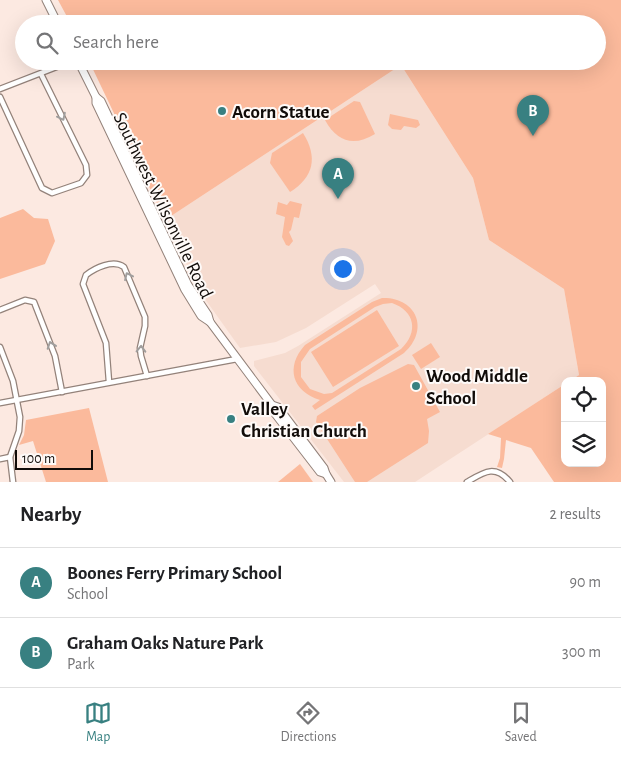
<!DOCTYPE html>
<style>
body{margin:0;font-family:"Alegreya Sans",sans-serif;background:#f6f6f6;color:#202124}
.controls{position:absolute;right:15px;bottom:15px;display:grid;overflow:hidden;border-radius:10px;box-shadow:0 5px 20px #0002}
.controls button{width:45px;height:45px;display:grid;place-items:center;padding:0;border:0;border-bottom:1px solid #e0e0e0;background:#fff;color:#202124;font:25px sans-serif}
.scale{position:absolute;left:15px;bottom:12px;width:78px;box-sizing:border-box;padding-left:5px;border:2px solid #110c09;border-top:0;font-size:14px;line-height:18px;white-space:nowrap;color:#110c09;-webkit-text-stroke:4px #fefaf8;paint-order:stroke}
.you{position:absolute;left:342px;top:268px;width:18px;height:18px;margin:-12px;border:4px solid #fff;border-radius:50%;background:#1a73e8;box-shadow:0 0 0 8px #1a73e833}
.badge{display:grid;place-items:center;width:32px;height:32px;border-radius:50%;background:#388081;color:#fff;font-size:16px;font-weight:700}
.pin{position:absolute;translate:-50% -41px;filter:drop-shadow(0 1px 2px #0008)}
.pin::after{content:'';position:absolute;top:26px;width:18px;height:15px;background:inherit;clip-path:polygon(0 0,100% 0,50% 100%)}
.list{margin:0;padding:0;list-style:none}
h2{display:flex;justify-content:space-between;align-items:center;height:65px;margin:0;padding:0 20px;font-size:21px}
h2 small{font-size:16px;font-weight:400;color:#757577}
.list li{display:grid;grid-template-columns:32px 1fr auto;gap:15px;align-items:center;box-sizing:border-box;height:70px;padding:0 20px;border-top:1px solid #e0e0e0}
.list b{display:block;font-size:19px;white-space:nowrap}
.list p{margin:0;font-size:16px;white-space:nowrap;color:#757577}
.list em{font-size:16px;font-style:normal;color:#757577}
.icon{flex:none;width:28px;height:28px;fill:none;stroke:currentColor;stroke-width:2;stroke-linecap:round;stroke-linejoin:round}
.map{position:relative;flex:none;width:621px;height:482px;overflow:hidden}
.search{position:absolute;background:#fff;box-shadow:0 5px 20px #0002;left:15px;right:15px;top:15px;height:55px;display:flex;align-items:center;gap:12px;box-sizing:border-box;padding:0 18px;border-radius:28px;color:#757577;font-size:19px}
.sheet{height:205px;background:#fff}
nav{display:flex;justify-content:space-around;align-items:center;box-sizing:border-box;height:70px;border-top:1px solid #e0e0e0;background:#fff;font-size:14px;color:#757577}
nav a{display:grid;justify-items:center;gap:2px}
nav .on{color:#388081}
.map>svg:first-child{display:block}
.built{fill:#f6dcd0}
.green{fill:#fbba9c;fill-rule:evenodd}
.lines{fill:none;stroke-linecap:round;stroke-linejoin:round}
.street-casing{stroke:#93827a;stroke-width:7}
.secondary-casing{stroke:#93827a;stroke-width:9}
.street{stroke:#fff;stroke-width:4.5}
.secondary{stroke:#fff;stroke-width:7}
.oneway{stroke:#a09e9d}
.poi-dot{fill:#388081;stroke:#fefaf8;stroke-width:2}
.labels{text-anchor:middle;stroke-width:4;stroke-linejoin:round;paint-order:stroke}
.poi-label{font-size:19px;font-weight:bold;fill:#110c09;stroke:#fefaf8;text-anchor:start}
.street-label{font-size:19px;fill:#110c09;stroke:#fefaf8}
</style>
<div class="map">
<svg width="621" height="482" viewBox="0 0 621 482">
<rect width="100%" height="100%" fill="#fce9e1"/>
<path class="built" d="M 401,65 L 473,178 L 489,240 L 564,289 L 579,375 L 570,381 L 565,381 L 565,384 L 415,482 L 344,482 L 254,366 L 254,361 L 285,353 L 298,346 L 381,293 L 375,284 L 306,328 L 276,342 L 240,348 L 200,292 L 165,220 Z"/>
<g class="green">
<path d="M 58,0 L 621,0 L 621,482 L 554,482 L 531,448 L 506,440 L 504,459 L 502,468 L 497,467 L 500,458 L 501,438 L 488,434 L 565,384 L 565,463 L 602,463 L 602,381 L 570,381 L 579,375 L 564,289 L 489,240 L 473,178 L 401,65 L 165,220 L 89,61 L 597,61 L 597,24 L 71,24 Z"/>
<path d="M 354,101 L 360,102 L 375,134 C 354,147 337,142 325,120 Z"/>
<path d="M 390,114 L 418,120 L 420,125 L 416,128 L 404,126 L 401,130 L 392,129 L 388,125 Z"/>
<path d="M 303,133 C 318,157 314,177 290,192 L 270,163 L 272,153 Z"/>
<path d="M 290,201 L 302,204 L 299,218 L 294,217 L 291,230 L 289,232 L 293,241 L 289,246 L 286,245 L 282,237 L 285,217 L 276,214 L 278,202 L 287,205 Z"/>
<path d="M 23,209 L 34,218 L 48,219 L 55,241 L 45,264 L 0,279 L 0,218 Z"/>
<path d="M 382,298 C 417,297 430,330 404,353 L 315,410 L 312,406 L 320,400 C 292,391 285,367 305,345 L 372,302 ZM 392,303 C 415,311 419,332 401,349 L 332,393 L 324,394 L 310,389 L 301,377 L 301,362 L 310,349 L 375,307 L 383,304 Z"/>
<path d="M 377,310 L 399,346 L 333,387 L 311,352 Z"/>
<path d="M 431,343 L 440,357 L 421,369 L 412,355 Z"/>
<path d="M 408,364 L 414,365 L 440,412 L 427,419 L 429,431 L 428,443 L 367,482 L 355,482 L 316,422 L 317,416 L 360,388 Z"/>
<path d="M 89,408 L 108,482 L 46,482 L 33,441 L 19,445 L 24,435 L 26,420 Z"/>
<path d="M 300,464 L 313,482 L 278,482 Z"/>
</g>
<g class="lines">
<g class="street-casing">
<g id="street">
<path d="M 0,89 L 72,61"/>
<path d="M 0,97 L 42,188 L 52,193 L 81,183 L 87,175 L 86,165 L 41,74"/>
<path d="M 0,310 L 25,300 L 34,302 L 55,356 L 62,392"/>
<path d="M 0,347 L 13,381 L 20,417 L 19,431 L 10,457 L 13,482"/>
<path d="M 109,382 L 106,343 L 83,284 L 86,275 C 95,268 113,259 124,267 L 145,317 L 145,326 L 140,348 L 141,356 L 147,376"/>
<path d="M 0,403 L 237,359"/>
<path d="M 0,459 L 10,457"/>
<path d="M 467,482 C 484,472 495,464 510,482"/>
</g>
</g>
<g class="secondary-casing">
<g id="secondary">
<path d="M 46,0 L 58,24"/>
<path d="M 78,61 L 96,97 L 101,101 L 188,285 L 208,315 L 210,322 L 272,405 L 278,407 L 324,468 L 326,474 L 331,482"/>
<path d="M 96,97 L 96,103 L 185,290 L 201,316 L 210,322"/>
<path d="M 272,405 L 273,411 L 320,472 L 326,474"/>
</g>
</g>
<use href="#street" class="street"/>
<use href="#secondary" class="secondary"/>
</g>
<defs><path id="oneway-chevron" d="M-2-3.5L2.5 0L-2 3.5" fill="none" stroke-width="1.6" stroke-linecap="round" stroke-linejoin="round" transform="scale(1.25)"/></defs>
<g class="oneway">
<use href="#oneway-chevron" transform="translate(62 117) rotate(64)"/>
<use href="#oneway-chevron" transform="translate(128 276) rotate(-115)"/>
<use href="#oneway-chevron" transform="translate(51 345) rotate(-109)"/>
<use href="#oneway-chevron" transform="translate(141 349) rotate(-89)"/>
</g>
<g class="poi-dot">
<circle cx="222" cy="111" r="5"/>
<circle cx="416" cy="386" r="5"/>
<circle cx="231" cy="419" r="5"/>
</g>
<g class="labels">
<g class="poi-label">
<text x="232" y="118">Acorn Statue</text>
<text x="426" y="382">Wood Middle<tspan x="426" dy="22">School</tspan></text>
<text x="241" y="415">Valley<tspan x="241" dy="22">Christian Church</tspan></text>
</g>
<g class="street-label">
<text transform="translate(164 205) rotate(64)" y="7">Southwest Wilsonville Road</text>
</g>
</g>
</svg>
<div class="controls">
<button><svg class="icon" aria-label="locate" viewBox="0 0 24 24"><circle cx="12" cy="12" r="6"/><path d="M12 2v4M12 18v4M2 12h4M18 12h4"/></svg></button>
<button><svg class="icon" aria-label="layers" viewBox="0 0 24 24"><path d="M12 4l9 5-9 5-9-5zM3 14l9 5 9-5"/></svg></button>
</div>
<div class="scale">100 m</div>
<div class="you"></div>
<div class="pin badge" style="left:338px;top:199px">A</div>
<div class="pin badge" style="left:533px;top:136px">B</div>
<div class="search"><svg class="icon" aria-label="search" viewBox="0 0 24 24"><circle cx="10" cy="10" r="6"/><path d="M15 15l6 6"/></svg>Search here</div>
</div>
<section class="sheet">
<h2>Nearby<small>2 results</small></h2>
<ul class="list">
<li><span class="badge">A</span><div><b>Boones Ferry Primary School</b><p>School</p></div><em>90 m</em></li>
<li><span class="badge">B</span><div><b>Graham Oaks Nature Park</b><p>Park</p></div><em>300 m</em></li>
</ul>
</section>
<nav>
<a class="on"><svg class="icon" aria-label="map" viewBox="0 0 24 24"><path d="M3 6l6-2 6 2 6-2v14l-6 2-6-2-6 2zM9 4v14M15 6v14"/></svg>Map</a>
<a><svg class="icon" aria-label="directions" viewBox="0 0 24 24"><path d="M12 3l9 9-9 9-9-9zM9 14v-3h6M13 9l2 2-2 2"/></svg>Directions</a>
<a><svg class="icon" aria-label="saved" viewBox="0 0 24 24"><path d="M7 4h10v16l-5-4-5 4z"/></svg>Saved</a>
</nav>
